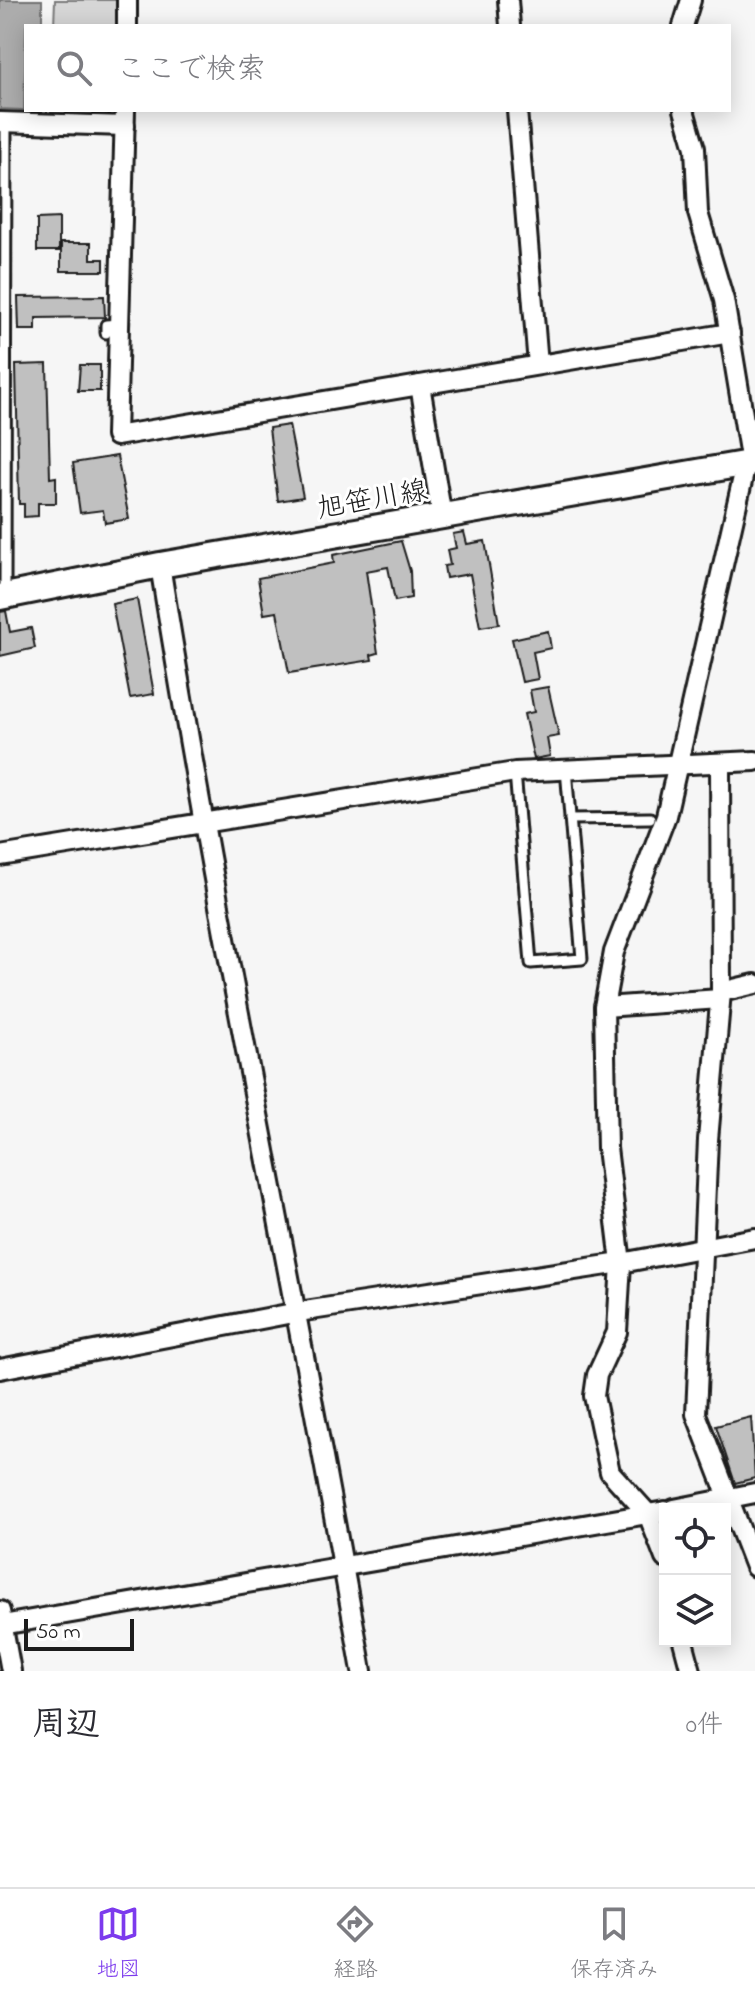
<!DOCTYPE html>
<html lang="ja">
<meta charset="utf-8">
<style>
body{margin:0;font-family:"Indie Flower","Klee One",sans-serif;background:#f2f2f3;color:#2b2b33}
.controls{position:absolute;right:24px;bottom:24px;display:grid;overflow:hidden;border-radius:0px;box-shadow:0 4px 20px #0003}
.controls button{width:72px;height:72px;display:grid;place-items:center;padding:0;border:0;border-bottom:2px solid #e1e1e2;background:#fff;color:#2b2b33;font:40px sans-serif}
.scale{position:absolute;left:24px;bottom:20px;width:110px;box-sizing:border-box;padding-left:8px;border:4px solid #1c1c1c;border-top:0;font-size:22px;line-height:28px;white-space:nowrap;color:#1c1c1c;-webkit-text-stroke:6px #fff;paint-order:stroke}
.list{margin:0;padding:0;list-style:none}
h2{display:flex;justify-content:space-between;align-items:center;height:104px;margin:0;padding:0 32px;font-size:34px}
h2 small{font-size:26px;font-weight:400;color:#7c7c81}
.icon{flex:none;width:44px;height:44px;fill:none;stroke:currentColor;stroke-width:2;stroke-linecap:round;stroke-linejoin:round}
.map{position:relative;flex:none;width:755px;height:1671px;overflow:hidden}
.search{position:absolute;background:#fff;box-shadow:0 4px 20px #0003;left:24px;right:24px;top:24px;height:88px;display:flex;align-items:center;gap:20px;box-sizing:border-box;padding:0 28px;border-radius:0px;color:#7c7c81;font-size:30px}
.sheet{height:216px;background:#fff}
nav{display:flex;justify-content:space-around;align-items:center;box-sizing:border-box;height:112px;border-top:2px solid #e1e1e2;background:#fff;font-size:22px;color:#7c7c81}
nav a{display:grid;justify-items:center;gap:4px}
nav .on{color:#7c3aed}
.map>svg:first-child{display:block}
.green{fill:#d6d6d6;stroke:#797979;stroke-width:2}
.water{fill:#acacac;stroke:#727272;stroke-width:2}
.building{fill:#c0c0c0;stroke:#1c1c1c;stroke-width:2}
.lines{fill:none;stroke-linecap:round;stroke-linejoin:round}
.lane-casing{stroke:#1c1c1c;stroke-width:15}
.street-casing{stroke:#1c1c1c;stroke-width:24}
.secondary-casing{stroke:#1c1c1c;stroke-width:30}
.lane{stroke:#fff;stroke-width:9}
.street{stroke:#fff;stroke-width:18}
.secondary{stroke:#fff;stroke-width:24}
.labels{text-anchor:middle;stroke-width:6;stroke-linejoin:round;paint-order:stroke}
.street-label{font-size:28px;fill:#1c1c1c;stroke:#fff}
</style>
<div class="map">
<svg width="755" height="1671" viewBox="0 0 755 1671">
<rect width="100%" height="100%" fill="#f6f6f6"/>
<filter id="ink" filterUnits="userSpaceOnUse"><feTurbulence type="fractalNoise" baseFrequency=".0125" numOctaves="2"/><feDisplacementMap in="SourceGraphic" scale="16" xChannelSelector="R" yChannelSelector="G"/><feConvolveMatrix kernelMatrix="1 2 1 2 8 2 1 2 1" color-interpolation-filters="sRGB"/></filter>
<g filter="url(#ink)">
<path class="green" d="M 55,0 L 118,0 L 118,26 L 54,26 Z"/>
<path class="water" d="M 0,0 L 42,0 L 42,26 L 26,26 L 24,110 L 0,109 Z"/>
<g class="building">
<path d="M 59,218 L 59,251 L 37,251 L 37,219 Z"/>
<path d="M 61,243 L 91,243 L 91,259 L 104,259 L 104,271 L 61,271 Z"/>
<path d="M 104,296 L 105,317 L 36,318 L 36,330 L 19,330 L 18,297 Z"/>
<path d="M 47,364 L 50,478 L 56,477 L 56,503 L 38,503 L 38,516 L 24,517 L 24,504 L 19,504 L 16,365 Z"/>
<path d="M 80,365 L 100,365 L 100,391 L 78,391 Z"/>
<path d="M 289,425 L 303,497 L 278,501 L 269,428 Z"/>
<path d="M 117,456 L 129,519 L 105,523 L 103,510 L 80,513 L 73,463 Z"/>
<path d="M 464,532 L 467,544 L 485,541 L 499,624 L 480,627 L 470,574 L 446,578 L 444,566 L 450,565 L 447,550 L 456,548 L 453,534 Z"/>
<path d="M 401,541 L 410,571 L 411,598 L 395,601 L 388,567 L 366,571 L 378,653 L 371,655 L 372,660 L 289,673 L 277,612 L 264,614 L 258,578 L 334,563 L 333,555 Z"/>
<path d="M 137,599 L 154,694 L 130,698 L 112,604 Z"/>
<path d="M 6,611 L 10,632 L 31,628 L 35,648 L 0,656 L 0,612 Z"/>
<path d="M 548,631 L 551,648 L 533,652 L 538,679 L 522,682 L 512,639 Z"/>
<path d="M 548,687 L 559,736 L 547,738 L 550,756 L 534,759 L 524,714 L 534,712 L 530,690 Z"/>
<path d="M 751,1417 L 755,1478 L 735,1483 L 716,1426 Z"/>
</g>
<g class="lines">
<g class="lane-casing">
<g id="lane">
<path d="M 106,333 L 106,325 L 119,324"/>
<path d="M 5,595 L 6,122"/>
<path d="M 515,772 L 531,963 L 582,959 L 566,769"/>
<path d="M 570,819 L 650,818"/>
</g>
</g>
<g class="street-casing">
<g id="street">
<path d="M 508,0 L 510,26"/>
<path d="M 127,26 L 127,0"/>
<path d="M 683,26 L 691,0"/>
<path d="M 125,110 L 116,436 L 730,333"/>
<path d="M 517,110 L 538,365"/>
<path d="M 684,110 L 695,148 L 698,213 L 724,300 L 751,463"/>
<path d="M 0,122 L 125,126"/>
<path d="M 420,385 L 442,517"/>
<path d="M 160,565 C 219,935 297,1302 362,1671"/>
<path d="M 720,765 L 721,992 L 708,1140 L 696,1414 L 755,1567"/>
<path d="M 0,856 L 515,772 L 755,761"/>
<path d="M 721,992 L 755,984"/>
<path d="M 604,1007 L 720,999"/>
<path d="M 0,1369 L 298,1312 L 621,1263 L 755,1238"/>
<path d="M 674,1509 L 755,1493"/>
<path d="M 665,1558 L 648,1514 L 610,1472 L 594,1396 L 597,1375 L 617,1332 L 621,1263 L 607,1148 L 604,1007 L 614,952 L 666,816 L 746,464"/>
<path d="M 0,1611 L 11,1671"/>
<path d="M 2,1625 L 665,1511"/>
<path d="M 683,1641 L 691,1671"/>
</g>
</g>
<g class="secondary-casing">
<path id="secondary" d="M 0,597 L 160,565 L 755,462"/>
</g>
<use href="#lane" class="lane"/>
<use href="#street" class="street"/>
<use href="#secondary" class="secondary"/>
</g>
</g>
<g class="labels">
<g class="street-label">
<text transform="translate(372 498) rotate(-10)" y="10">旭笹川線</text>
</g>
</g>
</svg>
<div class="controls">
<button><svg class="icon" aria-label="locate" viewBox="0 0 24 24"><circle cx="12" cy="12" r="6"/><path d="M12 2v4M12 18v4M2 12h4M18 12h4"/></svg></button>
<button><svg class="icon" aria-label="layers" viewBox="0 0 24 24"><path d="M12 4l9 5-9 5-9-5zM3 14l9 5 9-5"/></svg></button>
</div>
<div class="scale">50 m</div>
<div class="search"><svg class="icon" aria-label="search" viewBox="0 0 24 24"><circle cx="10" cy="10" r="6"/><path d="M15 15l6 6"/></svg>ここで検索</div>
</div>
<section class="sheet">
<h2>周辺<small>0件</small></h2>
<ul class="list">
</ul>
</section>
<nav>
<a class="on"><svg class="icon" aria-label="map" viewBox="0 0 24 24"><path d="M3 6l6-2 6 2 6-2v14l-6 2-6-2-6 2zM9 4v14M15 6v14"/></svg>地図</a>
<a><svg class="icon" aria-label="directions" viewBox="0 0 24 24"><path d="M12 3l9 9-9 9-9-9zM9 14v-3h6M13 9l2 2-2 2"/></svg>経路</a>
<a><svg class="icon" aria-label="saved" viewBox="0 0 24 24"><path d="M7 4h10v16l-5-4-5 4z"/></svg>保存済み</a>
</nav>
